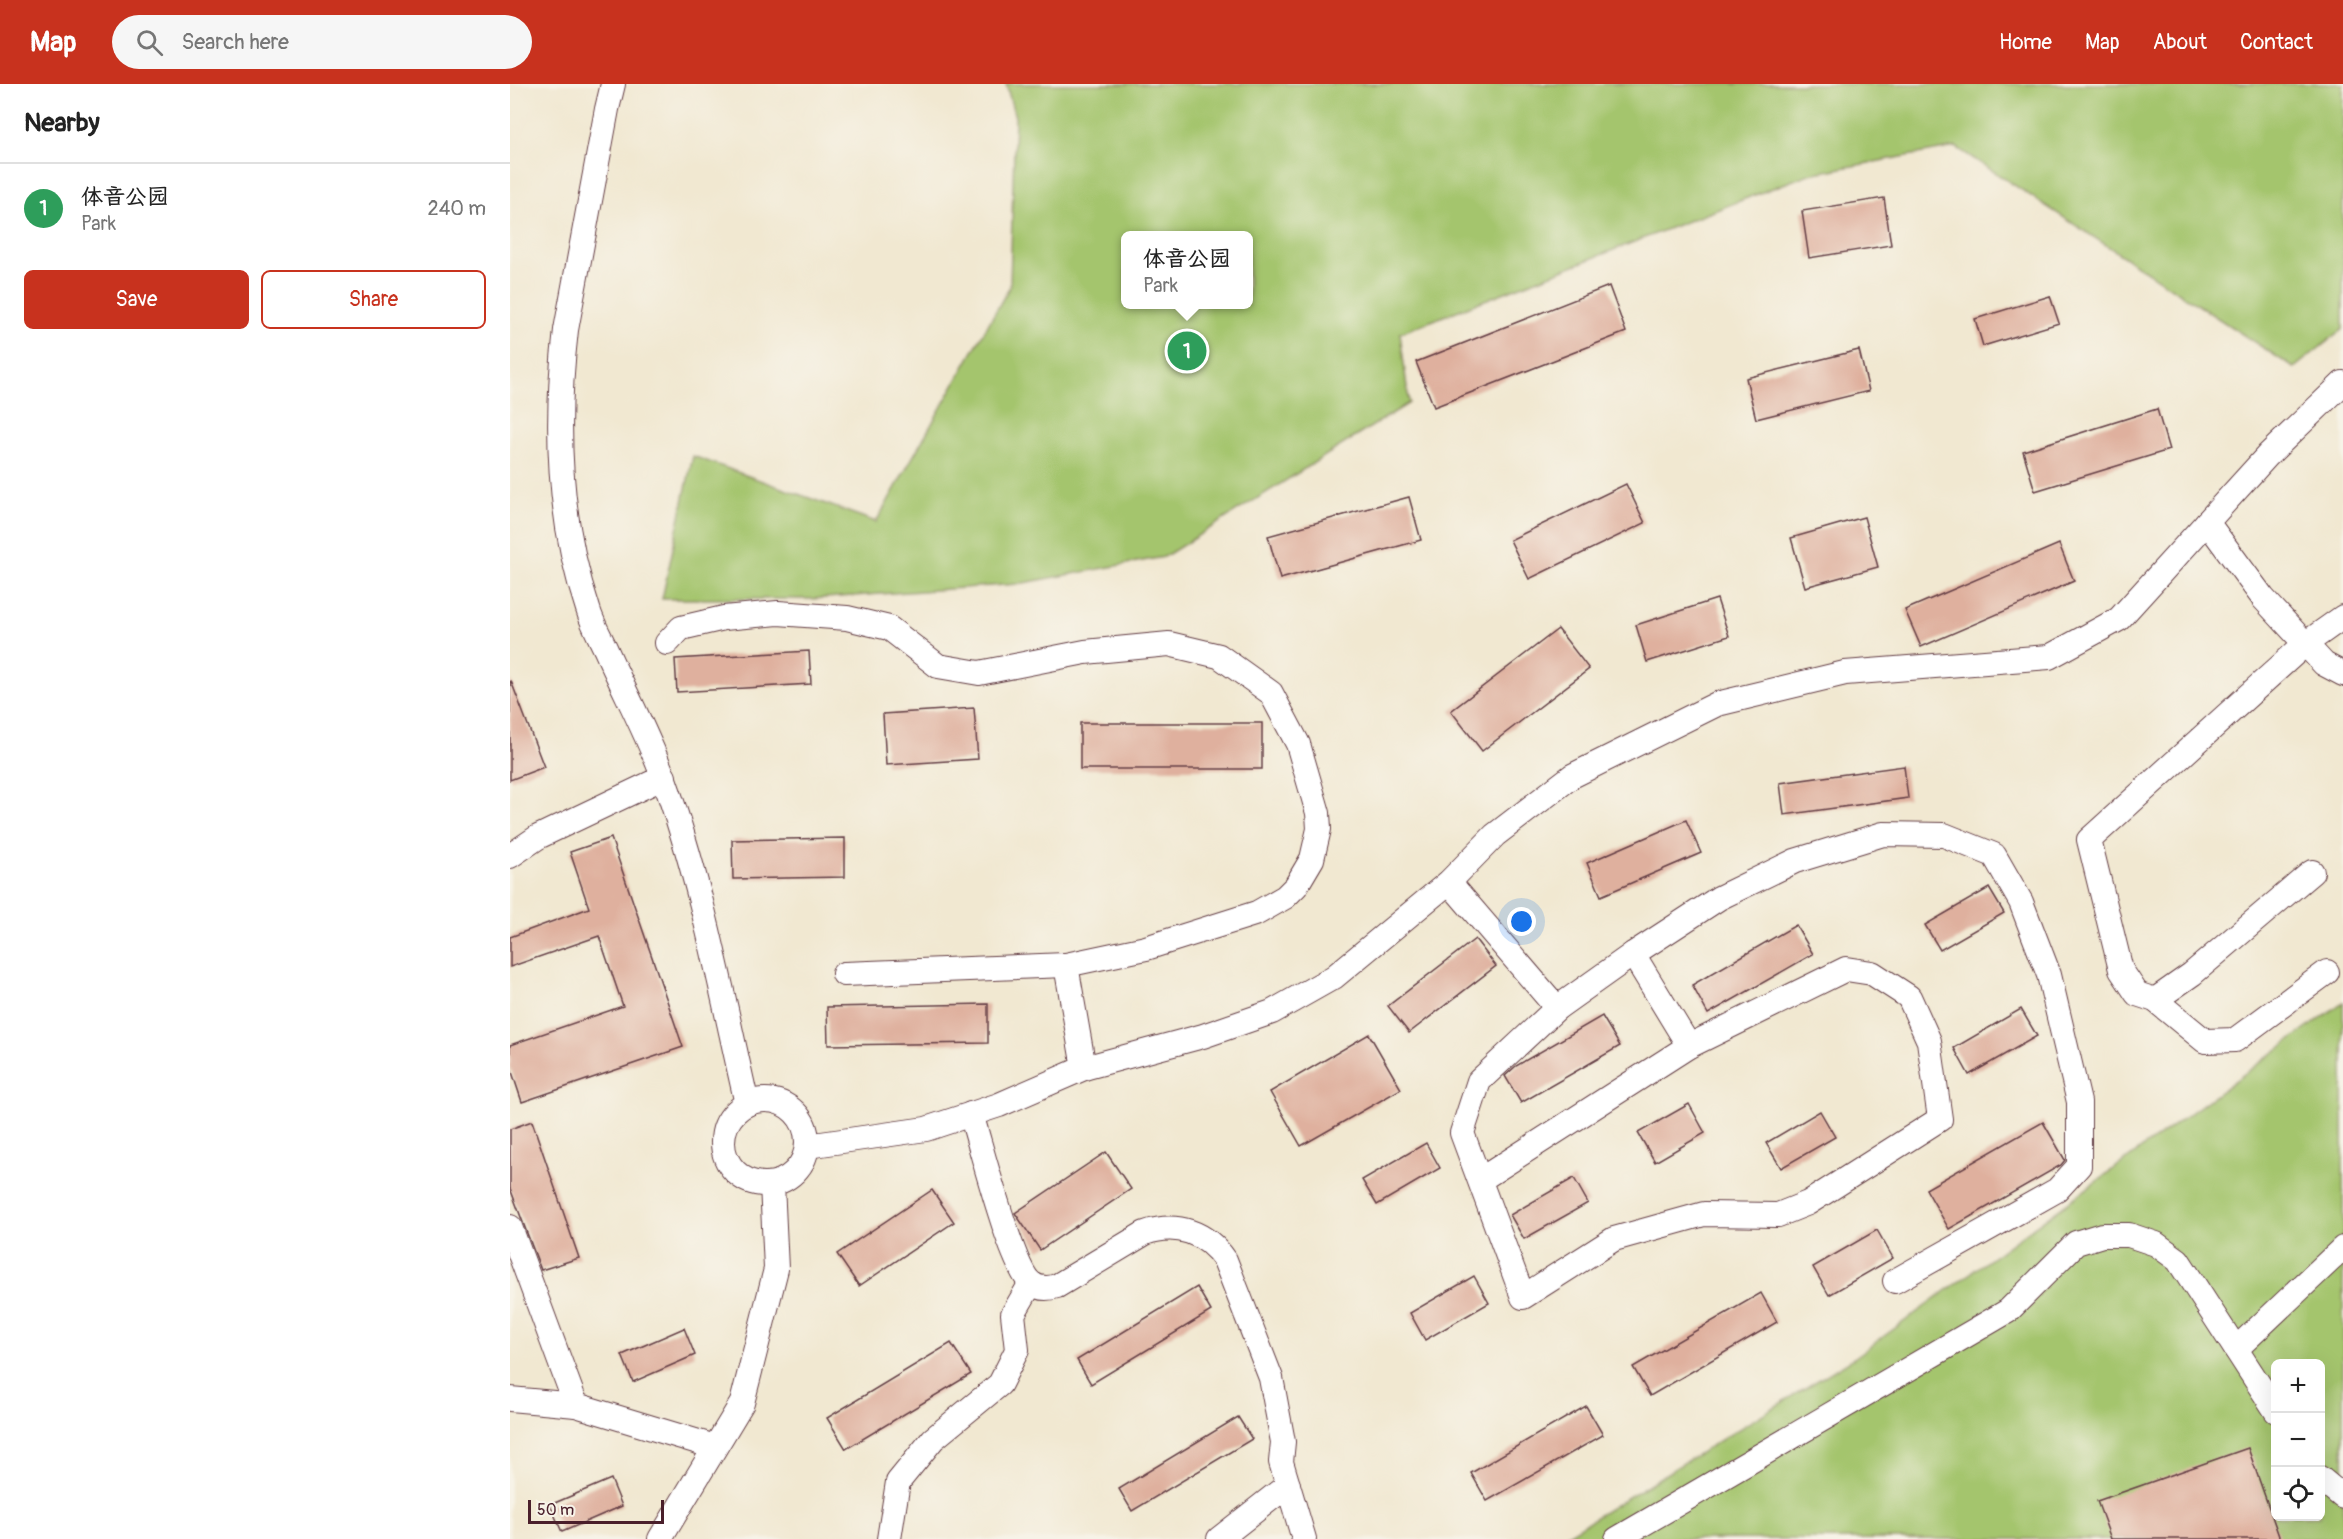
<!DOCTYPE html>
<meta charset="utf-8">
<style>
body{margin:0;font-family:Pangolin,"LXGW WenKai TC",sans-serif;background:#f6f6f6;color:#222}
.controls{position:absolute;right:18px;bottom:18px;display:grid;overflow:hidden;border-radius:9px;box-shadow:0 6px 24px #0002}
.controls button{width:54px;height:54px;display:grid;place-items:center;padding:0;border:0;border-bottom:2px solid #e0e0e0;background:#fff;color:#222;font:30px sans-serif}
.scale{position:absolute;left:18px;bottom:15px;width:136px;box-sizing:border-box;padding-left:6px;border:3px solid #4a1f2b;border-top:0;font-size:16px;line-height:21px;white-space:nowrap;color:#4a1f2b;-webkit-text-stroke:4px #f7f3e8;paint-order:stroke}
.you{position:absolute;left:1012px;top:838px;width:21px;height:21px;margin:-15px;border:4px solid #fff;border-radius:50%;background:#1a73e8;box-shadow:0 0 0 9px #1a73e833}
.badge{display:grid;place-items:center;width:39px;height:39px;border-radius:50%;background:#c8321e;color:#fff;font-size:20px;font-weight:700}
.pin{position:absolute;translate:-50% -50%;border:3px solid #fff;box-shadow:0 2px 6px #0006}
.popup{position:absolute;left:611px;top:147px;width:132px;height:78px;box-sizing:border-box;display:grid;place-content:center;border-radius:9px;background:#fff;filter:drop-shadow(0 2px 4px #0005);font-size:20px;white-space:nowrap;color:#767676}
.popup b{font-size:22px;color:#222}
.popup::after{content:'';position:absolute;left:50%;top:100%;margin-left:-12px;border:12px solid transparent;border-top-color:#fff}
.list{margin:0;padding:0;list-style:none}
h2{display:flex;justify-content:space-between;align-items:center;height:78px;margin:0;padding:0 24px;font-size:26px}
h2 small{font-size:20px;font-weight:400;color:#767676}
.list li{display:grid;grid-template-columns:39px 1fr auto;gap:18px;align-items:center;box-sizing:border-box;height:90px;padding:0 24px;border-top:2px solid #e0e0e0}
.list b{display:block;font-size:22px;white-space:nowrap}
.list p{margin:0;font-size:20px;white-space:nowrap;color:#767676}
.list em{font-size:20px;font-style:normal;color:#767676}
.actions{display:flex;gap:12px;padding:18px 24px}
.actions a{flex:1;padding:14px 0;border:2px solid #c8321e;border-radius:9px;text-align:center;font-size:21px;color:#c8321e}
.actions .main{background:#c8321e;color:#fff}
.icon{flex:none;width:33px;height:33px;fill:none;stroke:currentColor;stroke-width:2;stroke-linecap:round;stroke-linejoin:round}
.map{position:relative;flex:none;width:1833px;height:1455px;overflow:hidden}
header{display:flex;align-items:center;gap:36px;box-sizing:border-box;height:84px;padding:0 30px;background:#c8321e;color:#fff}
header strong{font-size:28px}
nav{display:flex;gap:33px;margin-inline-start:auto;font-size:21px}
.search{width:420px;height:54px;background:#f6f6f6;display:flex;align-items:center;gap:15px;box-sizing:border-box;padding:0 21px;border-radius:33px;color:#767676;font-size:22px}
main{display:flex}
aside{flex:1;background:#fff}
.map>svg:first-child{display:block}
.green{fill:#a4c56d;stroke:#77724c;stroke-width:1.5;fill-rule:evenodd}
.building{fill:#dfb09e}
.lines{fill:none;stroke-linecap:round;stroke-linejoin:round}
.minor-casing{stroke:#633d44;stroke-width:26}
.minor{stroke:#fff;stroke-width:24}
</style>
<header>
<strong>Map</strong>
<div class="search"><svg class="icon" aria-label="search" viewBox="0 0 24 24"><circle cx="10" cy="10" r="6"/><path d="M15 15l6 6"/></svg>Search here</div>
<nav><a>Home</a><a>Map</a><a>About</a><a>Contact</a></nav>
</header>
<main>
<aside>
<h2>Nearby<small></small></h2>
<ul class="list">
<li><span class="badge" style="background:#2e9e5b">1</span><div><b>体音公园</b><p>Park</p></div><em>240 m</em></li>
</ul>
<div class="actions"><a class="main">Save</a><a>Share</a></div>
</aside>
<div class="map">
<svg width="1833" height="1455" viewBox="0 0 1833 1455">
<rect width="100%" height="100%" fill="#f7f3e8"/>
<filter id="ink" filterUnits="userSpaceOnUse"><feTurbulence type="fractalNoise" baseFrequency=".0167" numOctaves="2"/><feDisplacementMap in="SourceGraphic" scale="12" xChannelSelector="R" yChannelSelector="G"/><feConvolveMatrix kernelMatrix="1 2 1 2 8 2 1 2 1" color-interpolation-filters="sRGB"/></filter>
<filter id="wash" filterUnits="userSpaceOnUse"><feTurbulence type="fractalNoise" baseFrequency=".008" numOctaves="4" result="noise"/><feDisplacementMap in="SourceGraphic" scale="24" xChannelSelector="R" yChannelSelector="G"/><feGaussianBlur stdDeviation="1.35" result="paint"/><feColorMatrix in="noise" values="0 0 0 0 0 0 0 0 0 0 0 0 0 0 0 0 0 1.4 0 .05"/><feComposite in="paint" operator="in"/></filter>
<g filter="url(#wash)">
<rect width="100%" height="100%" fill="#f1e8d1"/>
<g class="green">
<path d="M 496,0 L 1833,0 L 1833,245 L 1784,284 L 1446,63 L 1299,90 L 890,249 L 899,319 L 654,473 L 508,500 L 301,515 L 152,515 L 183,372 L 366,438 L 500,202 L 505,33 ZM 616,152 L 738,152 L 738,220 L 616,220 Z"/>
<path d="M 1833,918 L 1833,1455 L 1050,1455 L 1344,1274 ZM 1766,1280 L 1810,1280 L 1810,1432 L 1766,1432 Z"/>
</g>
<g id="blocks">
<g class="building">
<path d="M 1374,114 L 1381,161 L 1299,174 L 1292,127 Z"/>
<path d="M 1099,202 L 1116,248 L 924,323 L 906,278 Z"/>
<path d="M 1540,212 L 1549,239 L 1473,262 L 1465,235 Z"/>
<path d="M 1349,266 L 1359,307 L 1246,335 L 1236,294 Z"/>
<path d="M 1647,325 L 1659,366 L 1525,407 L 1513,367 Z"/>
<path d="M 1116,400 L 1135,439 L 1019,495 L 1000,456 Z"/>
<path d="M 899,413 L 911,456 L 770,495 L 758,452 Z"/>
<path d="M 1354,433 L 1368,483 L 1295,503 L 1281,454 Z"/>
<path d="M 1549,460 L 1564,497 L 1411,563 L 1395,526 Z"/>
<path d="M 1207,515 L 1219,552 L 1137,578 L 1126,541 Z"/>
<path d="M 1048,545 L 1079,585 L 972,667 L 941,627 Z"/>
<path d="M 299,567 L 301,600 L 167,608 L 165,575 Z"/>
<path d="M 1,597 L 34,683 L 0,696 L 0,598 Z"/>
<path d="M 464,624 L 468,675 L 376,681 L 373,630 Z"/>
<rect x="570" y="639" width="182" height="46"/>
<path d="M 1394,682 L 1398,714 L 1274,731 L 1270,699 Z"/>
<path d="M 1176,736 L 1191,769 L 1091,812 L 1077,779 Z"/>
<path d="M 101,754 L 173,963 L 12,1018 L 0,982 L 0,961 L 113,922 L 89,852 L 0,883 L 0,853 L 79,824 L 60,768 Z"/>
<path d="M 335,754 L 335,793 L 223,795 L 222,756 Z"/>
<path d="M 1479,804 L 1494,829 L 1430,866 L 1415,841 Z"/>
<path d="M 1286,841 L 1303,870 L 1198,930 L 1182,901 Z"/>
<path d="M 965,855 L 986,882 L 899,949 L 878,922 Z"/>
<path d="M 478,920 L 478,959 L 318,961 L 317,923 Z"/>
<path d="M 1511,925 L 1527,952 L 1459,991 L 1444,964 Z"/>
<path d="M 1092,932 L 1110,962 L 1011,1019 L 995,992 L 1006,982 Z"/>
<path d="M 859,950 L 891,1005 L 791,1062 L 760,1008 Z"/>
<path d="M 1179,1020 L 1195,1049 L 1145,1078 L 1128,1049 Z"/>
<path d="M 1310,1027 L 1325,1053 L 1271,1084 L 1256,1059 Z"/>
<path d="M 22,1037 L 69,1174 L 31,1186 L 0,1104 L 0,1045 Z"/>
<path d="M 1533,1038 L 1555,1076 L 1551,1081 L 1439,1145 L 1416,1105 Z"/>
<path d="M 916,1059 L 930,1084 L 867,1121 L 852,1096 Z"/>
<path d="M 596,1068 L 621,1105 L 530,1166 L 505,1129 Z"/>
<path d="M 1064,1094 L 1078,1119 L 1014,1155 L 1000,1131 Z"/>
<path d="M 422,1106 L 444,1138 L 349,1202 L 327,1170 Z"/>
<path d="M 1367,1146 L 1383,1174 L 1319,1211 L 1303,1183 Z"/>
<path d="M 964,1192 L 979,1219 L 915,1256 L 900,1229 Z"/>
<path d="M 687,1203 L 701,1227 L 581,1300 L 567,1276 Z"/>
<path d="M 1251,1209 L 1267,1238 L 1140,1312 L 1123,1283 Z"/>
<path d="M 174,1244 L 185,1271 L 123,1298 L 112,1271 Z"/>
<path d="M 441,1259 L 461,1290 L 336,1365 L 317,1334 Z"/>
<path d="M 1076,1322 L 1093,1351 L 977,1417 L 961,1389 Z"/>
<path d="M 728,1333 L 742,1355 L 622,1427 L 609,1405 Z"/>
<path d="M 1738,1364 L 1770,1455 L 1601,1455 L 1587,1417 Z"/>
<path d="M 101,1395 L 112,1422 L 52,1448 L 40,1421 Z"/>
</g>
</g>
</g>
<g filter="url(#ink)">
<use href="#blocks" fill-opacity="0" stroke="#633d44" stroke-width="1.5"/>
<g class="lines">
<g class="minor-casing">
<g id="minor">
<path d="M 103,0 L 97,25 L 56,246 C 45,339 48,436 78,525 C 82,539 90,553 96,566 C 115,609 138,651 154,695 C 192,800 212,911 237,1020"/>
<path d="M 1697,438 L 1753,514 L 1814,580 L 1833,590"/>
<path d="M 157,559 L 171,544 L 214,534 L 268,529 L 337,534 L 379,544 L 428,582 L 469,589 L 575,568 L 659,560 L 709,572 L 761,609 L 788,660 L 808,729 L 809,745 L 802,775 L 786,802 L 775,813 L 747,829 L 636,864 L 556,881 L 574,984"/>
<path d="M 0,772 L 28,753 L 154,693"/>
<path d="M 939,798 L 1047,924"/>
<path d="M 1123,870 L 1179,962"/>
<path d="M 1817,888 L 1725,956 L 1695,957 L 1645,916 L 1627,910 L 1611,886 L 1579,756 L 1795,560 L 1833,533"/>
<path d="M 334,890 L 556,881"/>
<path d="M 1645,916 L 1682,890 L 1802,788"/>
<circle cx="255" cy="1058" r="42"/>
<path d="M 461,1030 C 471,1062 501,1182 521,1199 C 529,1205 538,1205 547,1202 L 635,1149 C 667,1138 696,1148 715,1176 L 761,1294 L 773,1358 L 771,1378 L 794,1455"/>
<path d="M 297,1062 L 416,1045 L 489,1021 L 574,984 L 693,952 L 762,928 L 824,893 L 939,798 L 985,751 L 1062,692 L 1207,620 L 1335,589 L 1539,573 L 1609,535 L 1758,371 L 1833,299"/>
<path d="M 970,1096 L 1179,962 L 1336,885 L 1362,889 L 1399,913 L 1419,957 L 1430,1035 L 1298,1119 L 1268,1131 L 1194,1130 L 1104,1155 L 1013,1213 L 952,1049 L 969,997 L 1047,924 L 1123,870 L 1209,814 L 1285,777 L 1373,750 L 1434,751 L 1484,771 L 1511,818 L 1539,891 L 1569,1018 L 1569,1082 L 1547,1106 L 1385,1197"/>
<path d="M 0,1143 L 66,1321"/>
<path d="M 1726,1265 L 1833,1164"/>
<path d="M 0,1315 L 66,1321 L 205,1363"/>
<path d="M 1810,1394 L 1833,1413"/>
<path d="M 150,1455 L 232,1319 L 266,1185 L 262,1100"/>
<path d="M 379,1455 L 388,1398 L 423,1355 L 490,1300 L 507,1266 L 503,1230 L 521,1199"/>
<path d="M 709,1455 L 778,1401"/>
<path d="M 1107,1455 L 1498,1227 L 1566,1159 L 1592,1151 L 1619,1151 L 1646,1160 L 1668,1176 L 1766,1327"/>
</g>
</g>
<use href="#minor" class="minor"/>
</g>
</g>
</svg>
<div class="controls">
<button>+</button>
<button>−</button>
<button><svg class="icon" aria-label="locate" viewBox="0 0 24 24"><circle cx="12" cy="12" r="6"/><path d="M12 2v4M12 18v4M2 12h4M18 12h4"/></svg></button>
</div>
<div class="scale">50 m</div>
<div class="you"></div>
<div class="pin badge" style="left:677px;top:267px;background:#2e9e5b">1</div>
<div class="popup"><b>体音公园</b>Park</div>
</div>
</main>
